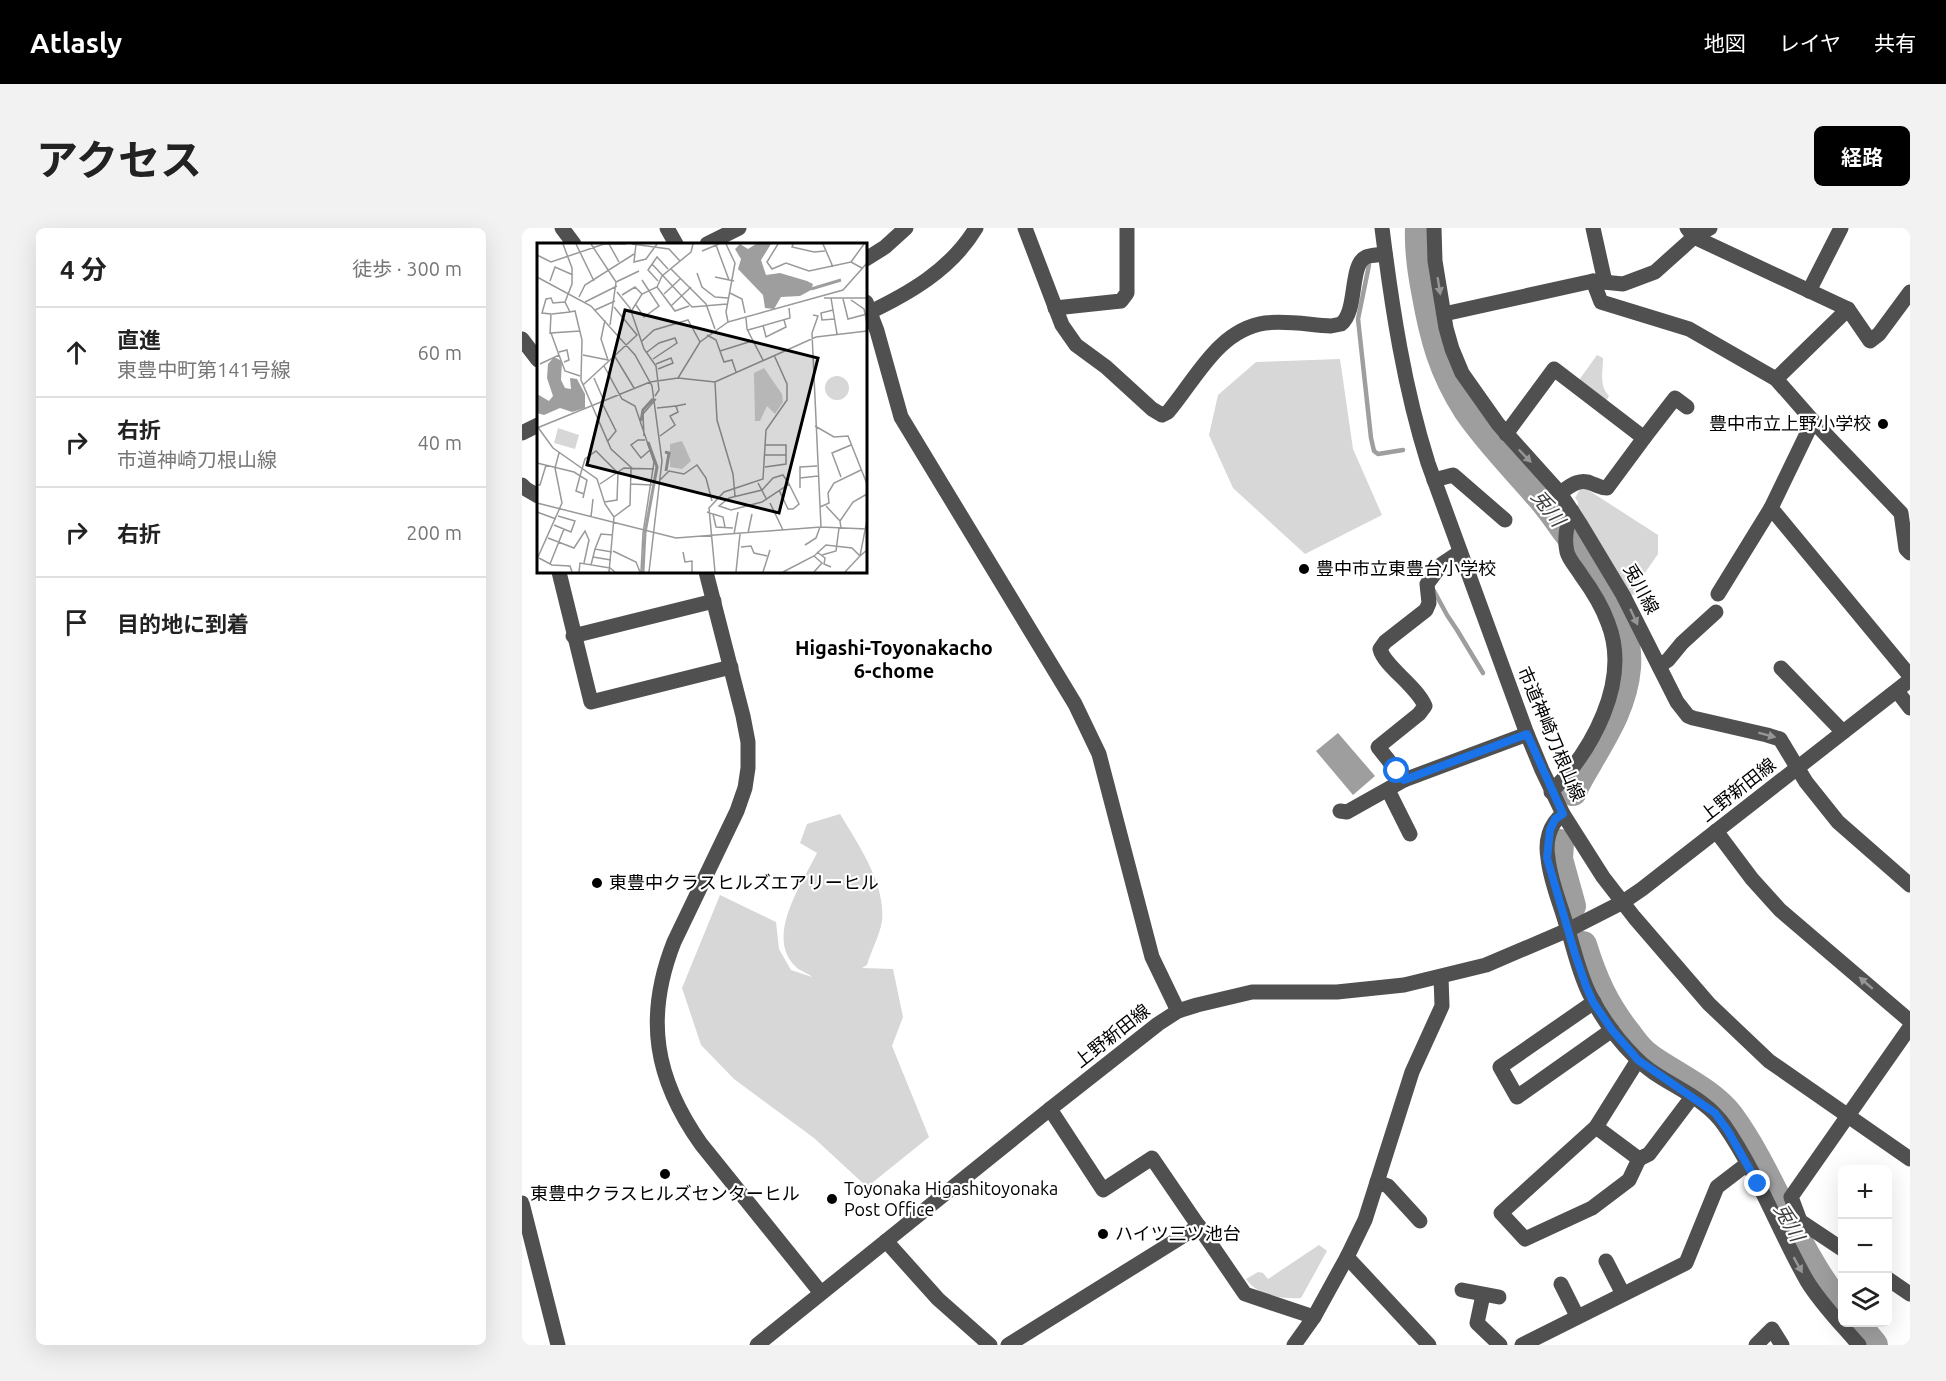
<!DOCTYPE html>
<html lang="ja">
<meta charset="utf-8">
<style>
body{margin:0;font-family:Ubuntu,"Noto Sans JP",sans-serif;background:#f2f2f2;color:#222}
.controls{position:absolute;right:18px;bottom:18px;display:grid;overflow:hidden;border-radius:9px;box-shadow:0 6px 24px #0002}
.controls button{width:54px;height:54px;display:grid;place-items:center;padding:0;border:0;border-bottom:2px solid #e0e0e0;background:#fff;color:#222;font:30px sans-serif}
.stop{position:absolute;width:18px;height:18px;margin:-14px;border:4px solid #1a73e8;border-radius:50%;background:#fff}
.stop.end{background:#1a73e8;border-color:#fff;box-shadow:0 2px 6px #0008}
.list{margin:0;padding:0;list-style:none}
h2{display:flex;justify-content:space-between;align-items:center;height:78px;margin:0;padding:0 24px;font-size:26px}
h2 small{font-size:20px;font-weight:400;color:#767676}
.list li{display:grid;grid-template-columns:39px 1fr auto;gap:18px;align-items:center;box-sizing:border-box;height:90px;padding:0 24px;border-top:2px solid #e0e0e0}
.list b{display:block;font-size:22px;white-space:nowrap}
.list p{margin:0;font-size:20px;white-space:nowrap;color:#767676}
.list em{font-size:20px;font-style:normal;color:#767676}
.icon{flex:none;width:33px;height:33px;fill:none;stroke:currentColor;stroke-width:2;stroke-linecap:round;stroke-linejoin:round}
.map{position:relative;flex:none;width:1388px;height:1117px;overflow:hidden;border-radius:9px}
header{display:flex;align-items:center;gap:36px;box-sizing:border-box;height:84px;padding:0 30px;background:#000;color:#fff}
header strong{font-size:28px}
nav{display:flex;gap:33px;margin-inline-start:auto;font-size:21px}
.intro{display:flex;align-items:center;justify-content:space-between;box-sizing:border-box;height:144px;padding:0 36px}
h1{margin:0;font-size:42px}
.button{padding:15px 27px;border-radius:9px;background:#000;color:#fff;font-size:21px;font-weight:700}
main{display:flex;gap:36px;padding:0 36px}
aside{flex:1;background:#fff;border-radius:9px;box-shadow:0 6px 24px #0002}
.map>svg:first-child{display:block}
.green{fill:#d7d7d7}
.water{fill:#9e9e9e}
.lines{fill:none;stroke-linecap:round;stroke-linejoin:round}
.stream{stroke:#9e9e9e;stroke-width:4.5}
.river{stroke:#9e9e9e;stroke-width:28}
.minor{stroke:#505050;stroke-width:15}
.oneway{fill:#969696}
.route{stroke:#1a73e8;stroke-width:8}
.poi-dot{fill:#000;stroke:#fff;stroke-width:2}
.labels{text-anchor:middle;stroke-width:4.5;stroke-linejoin:round;paint-order:stroke}
.poi-label{font-size:18px;fill:#000;stroke:#fff;text-anchor:start}
.street-label{font-size:18px;fill:#000;stroke:#fff}
.water-label{font-size:20px;font-style:italic;fill:#3f3f3f;stroke:#fff}
.neighbourhood-label{font-size:20px;font-weight:bold;fill:#000;stroke:#fff}
.inset-river{fill:none;stroke:#9e9e9e;stroke-width:3}
.inset-road{fill:none;stroke:#999;stroke-width:1.5}
.view{fill:#000;fill-opacity:0.15;stroke:#000;stroke-width:3}
.inset-edge{fill:none;stroke:#000;stroke-width:3}
</style>
<header>
<strong>Atlasly</strong>
<nav><a>地図</a><a>レイヤ</a><a>共有</a></nav>
</header>
<div class="intro"><h1>アクセス</h1><a class="button">経路</a></div>
<main>
<aside>
<h2>4 分<small>徒歩 · 300 m</small></h2>
<ul class="list">
<li><svg class="icon" aria-label="ahead" viewBox="0 0 24 24"><path d="M12 20V5M6 11l6-6 6 6"/></svg><div><b>直進</b><p>東豊中町第141号線</p></div><em>60 m</em></li>
<li><svg class="icon" aria-label="right" viewBox="0 0 24 24"><path d="M7 20v-9h11M14 6l5 5-5 5"/></svg><div><b>右折</b><p>市道神崎刀根山線</p></div><em>40 m</em></li>
<li><svg class="icon" aria-label="right" viewBox="0 0 24 24"><path d="M7 20v-9h11M14 6l5 5-5 5"/></svg><div><b>右折</b></div><em>200 m</em></li>
<li><svg class="icon" aria-label="arrive" viewBox="0 0 24 24"><path d="M6 21V4h12l-3 4 3 4H6"/></svg><div><b>目的地に到着</b></div></li>
</ul>
</aside>
<div class="map">
<svg width="1388" height="1117" viewBox="0 0 1388 1117">
<rect width="100%" height="100%" fill="#fff"/>
<g class="green">
<path d="M 1075,127 L 1081,130 C 1081,144 1077,158 1087,168 L 1084,173 L 1057,152 Z"/>
<path d="M 818,131 L 831,221 L 860,287 L 783,326 L 711,260 L 687,207 L 696,167 L 734,134 Z"/>
<path d="M 1063,260 L 1136,307 L 1136,326 L 1118,352 L 1120,364 L 1107,368 L 1056,282 L 1056,274 L 1053,270 L 1058,261 Z"/>
<path d="M 318,586 C 336,616 364,656 360,693 C 358,707 349,723 345,737 L 340,740 L 371,741 L 381,789 L 370,818 L 407,909 L 345,959 L 292,910 L 212,851 L 179,817 L 160,760 L 198,667 L 254,694 L 257,721 L 269,742 L 290,749 C 286,745 278,743 274,739 C 242,709 280,656 295,625 L 278,615 L 285,596 Z"/>
<path d="M 797,1017 L 805,1023 L 779,1070 C 759,1071 736,1068 724,1051 L 736,1044 L 741,1045 L 746,1051 Z"/>
</g>
<path class="water" d="M 816,505 L 853,548 L 831,567 L 794,523 Z"/>
<g class="lines">
<g class="stream">
<path d="M 847,37 L 836,91 L 849,210 L 852,223 L 856,226 L 881,222"/>
<path d="M 912,363 L 925,387 L 935,402 L 961,445"/>
</g>
<g class="river">
<path d="M 897,0 C 896,22 899,42 903,63 C 911,109 920,143 945,182 C 966,213 994,241 1018,269 C 1027,279 1035,291 1043,302 C 1072,341 1109,389 1105,440 C 1102,475 1085,503 1068,532 C 1062,543 1055,553 1051,564"/>
<path d="M 1038,615 L 1037,631 L 1050,678"/>
<path d="M 1061,717 C 1072,752 1083,777 1106,806 C 1112,814 1118,823 1127,829 C 1152,847 1189,863 1208,888 C 1252,948 1272,1023 1320,1080"/>
<path d="M 1333,1094 L 1352,1117"/>
</g>
<g class="minor">
<path d="M 40,0 L 52,16"/>
<path d="M 145,0 L 154,16"/>
<path d="M 503,0 L 540,97 L 554,117 L 584,139 L 630,181 L 640,187 L 646,184 C 674,151 696,102 743,95 C 765,92 788,97 809,98 L 819,96 C 836,83 827,37 844,29 C 849,27 857,27 863,26"/>
<path d="M 860,0 C 870,80 882,159 906,235 L 1005,506 L 1020,542 L 1041,586 L 1081,649 L 1112,689 L 1187,776 L 1247,833 L 1388,931"/>
<path d="M 912,0 L 913,33 L 924,100 L 930,121 L 940,145 L 976,196 L 1038,265 L 1059,297 L 1101,367 L 1155,474 L 1166,488 L 1171,490 L 1245,507 L 1258,511 L 1284,554 L 1316,594 L 1388,657"/>
<path d="M 1071,0 L 1083,54"/>
<path d="M 1165,0 L 1172,9 L 1326,81 L 1348,113 L 1357,106 L 1388,64"/>
<path d="M 185,16 L 217,0"/>
<path d="M 344,31 L 363,19 L 384,0"/>
<path d="M 1071,53 L 1079,74 L 1167,101 L 1254,151 L 1291,193 L 1379,285 L 1384,321 L 1388,325"/>
<path d="M 1287,63 L 1319,0"/>
<path d="M 344,74 L 355,103 L 379,189 L 553,476 L 577,526 L 630,729 L 656,783"/>
<path d="M 533,80 L 599,73 L 605,65 L 605,0"/>
<path d="M 344,86 C 386,66 429,42 454,0"/>
<path d="M 922,86 L 1071,53 L 1101,56 L 1133,44 L 1172,9 L 1188,0"/>
<path d="M 0,111 L 16,132"/>
<path d="M 1254,151 L 1326,81"/>
<path d="M 1291,193 L 1249,280 L 1388,448"/>
<path d="M 0,205 L 16,197"/>
<path d="M 984,206 L 1032,141 L 1122,210 L 1085,260 C 1079,260 1077,258 1071,256 C 1058,249 1048,258 1038,265"/>
<path d="M 1122,210 L 1153,170 L 1165,179"/>
<path d="M 912,252 L 931,247 L 983,292"/>
<path d="M 0,257 L 4,261 L 16,268"/>
<path d="M 37,344 L 69,474 L 209,439"/>
<path d="M 184,344 L 221,488 L 226,514 L 226,540 L 223,560 L 215,583 L 152,714 C 122,790 133,851 179,916 L 299,1065"/>
<path d="M 1196,366 L 1249,280"/>
<path d="M 51,408 L 192,373"/>
<path d="M 1137,438 L 1146,432 L 1160,415 L 1194,384"/>
<path d="M 1259,440 L 1321,504"/>
<path d="M 1375,463 L 1388,480"/>
<path d="M 882,552 L 1005,506"/>
<path d="M 866,562 L 888,606"/>
<path d="M 1029,564 C 1070,523 1109,453 1086,395 C 1080,378 1070,362 1059,347 C 1055,340 1047,332 1045,324 C 1042,311 1045,295 1050,283"/>
<path d="M 818,583 L 825,584 L 882,552 L 856,519 L 897,486 L 903,478 C 894,457 862,438 858,421 L 863,414 L 904,382 L 907,375 L 905,356 L 920,336 L 938,324"/>
<path d="M 1041,586 C 1027,596 1023,614 1026,630 C 1028,652 1038,675 1044,696 C 1052,720 1057,747 1069,769 C 1080,790 1095,811 1112,828 C 1138,856 1180,865 1202,897 C 1236,946 1256,1002 1285,1053 C 1299,1076 1319,1096 1337,1117"/>
<path d="M 1194,603 L 1230,651 L 1258,682 L 1388,793"/>
<path d="M 1072,774 L 978,839 L 995,869 L 1090,802"/>
<path d="M 1116,832 L 1074,899 L 979,985 L 1003,1011 L 1070,980 L 1107,952 L 1117,931 L 1127,926 L 1170,869"/>
<path d="M 528,881 L 581,962 L 630,930 L 723,1066 L 792,1089"/>
<path d="M 1074,899 L 1117,931"/>
<path d="M 855,954 L 866,958 L 898,993"/>
<path d="M 0,975 L 36,1117"/>
<path d="M 364,1013 L 416,1071 L 468,1117"/>
<path d="M 1320,1021 L 1278,993 L 1269,969 L 1388,799"/>
<path d="M 825,1029 L 907,1117"/>
<path d="M 1084,1033 L 1101,1066"/>
<path d="M 1366,1051 L 1388,1066"/>
<path d="M 1039,1056 L 1055,1088"/>
<path d="M 940,1062 L 977,1069"/>
<path d="M 961,1067 L 955,1095 L 978,1117"/>
<path d="M 235,1117 L 528,881 L 636,796 L 656,783 L 675,777 L 730,764 L 815,764 L 882,757 L 964,737 L 1046,702 L 1101,674 L 1120,661 L 1388,452"/>
<path d="M 486,1117 L 677,998"/>
<path d="M 772,1117 L 792,1089 L 825,1029 L 843,992 L 890,844 L 920,778 L 919,749"/>
<path d="M 1000,1117 L 1164,1035 L 1195,959 L 1225,936"/>
<path d="M 1234,1117 L 1250,1101 L 1260,1117"/>
</g>
</g>
<defs><path id="oneway-solid" d="M-6-.8H1V-3.2L6.5 0L1 3.2V.8H-6Z" transform="scale(1.5)"/></defs>
<g class="oneway">
<use href="#oneway-solid" transform="translate(917 58) rotate(81)"/>
<use href="#oneway-solid" transform="translate(1003 228) rotate(46)"/>
<use href="#oneway-solid" transform="translate(1112 389) rotate(65)"/>
<use href="#oneway-solid" transform="translate(1245 507) rotate(15)"/>
<use href="#oneway-solid" transform="translate(1344 755) rotate(-139)"/>
<use href="#oneway-solid" transform="translate(1276 1037) rotate(61)"/>
</g>
<g class="lines">
<path class="route" d="M 875,543 L 882,552 L 1005,506 L 1041,586 L 1033,591 L 1028,602 L 1025,630 L 1053,726 L 1064,758 L 1071,774 L 1090,802 L 1116,832 L 1193,885 L 1206,903 L 1236,956"/>
</g>
<g class="poi-dot">
<circle cx="1361" cy="196" r="6"/>
<circle cx="782" cy="341" r="6"/>
<circle cx="75" cy="655" r="6"/>
<circle cx="143" cy="946" r="6"/>
<circle cx="310" cy="971" r="6"/>
<circle cx="581" cy="1006" r="6"/>
</g>
<g class="labels">
<g class="poi-label">
<text x="1349" y="202" text-anchor="end">豊中市立上野小学校</text>
<text x="794" y="347">豊中市立東豊台小学校</text>
<text x="87" y="661">東豊中クラスヒルズエアリーヒル</text>
<text x="322" y="967">Toyonaka Higashitoyonaka<tspan x="322" dy="21">Post Office</tspan></text>
<text x="143" y="972" text-anchor="middle">東豊中クラスヒルズセンターヒル</text>
<text x="593" y="1012">ハイツ三ツ池台</text>
</g>
<g class="street-label">
<text transform="translate(1119 361) rotate(62)" y="6">兎川線</text>
<text transform="translate(1029 506) rotate(67)" y="6">市道神崎刀根山線</text>
<text transform="translate(1216 562) rotate(-38)" y="6">上野新田線</text>
<text transform="translate(590 808) rotate(-38)" y="6">上野新田線</text>
</g>
<g class="water-label">
<text transform="translate(1026 280) rotate(52)" y="7">兎川</text>
<text transform="translate(1267 994) rotate(61)" y="7">兎川</text>
</g>
<g class="neighbourhood-label">
<text x="372" y="427">Higashi-Toyonakacho<tspan x="372" dy="23">6-chome</tspan></text>
</g>
</g>
<g transform="translate(15 15)">
<rect width="330" height="330" fill="#fff"/>
<path d="M 227,125 L 245,151 L 246,159 L 238,171 L 230,163 L 223,178 L 218,178 L 217,130 ZM288 145a12 12 0 1 1 24 0a12 12 0 1 1-24 0ZM 21,185 L 42,192 L 38,206 L 17,200 ZM 145,198 L 154,218 L 145,226 L 133,224 L 133,201 Z" fill="#d7d7d7"/>
<path d="M 203,1 L 211,6 L 219,1 L 234,1 L 224,17 L 229,32 L 243,30 L 270,38 L 276,41 L 274,47 L 263,53 L 244,54 L 237,66 L 228,65 L 226,52 L 201,26 L 204,16 L 198,6 ZM 17,114 L 25,118 L 24,137 L 28,145 L 34,146 L 33,135 L 40,136 L 48,151 L 48,165 L 35,169 L 23,165 L 7,172 L 0,170 L 0,151 L 12,158 L 16,153 L 10,135 L 11,121 Z" fill="#9e9e9e"/>
<path class="inset-river" d="M 274,46 L 304,37M 104,178 L 106,167 L 116,156M 128,209 L 132,210 L 129,228M 106,329 L 108,290 L 120,224 L 111,199"/>
<path class="inset-road" d="M 26,1 L 35,25 L 35,41 L 28,59 L 33,69 L 38,68 L 45,97 L 44,137 L 74,206 L 96,226M 39,1 L 57,38M 54,1 L 79,39 L 73,82M 72,1 L 82,19M 95,1 L 132,6 L 143,18M 99,1 L 97,19 L 109,16 L 120,1M 241,1 L 230,19 L 235,26 L 249,20 L 272,28 L 314,19 L 325,25M 256,1 L 255,4 L 277,9 L 288,8M 286,1 L 296,24M 179,2 L 192,37M 165,8 L 182,1M 0,12 L 14,19 L 67,1 L 89,1M 314,19 L 327,1M 115,21 L 155,64 L 190,61M 134,26 L 169,61 L 178,86M 160,30 L 165,44 L 178,54 L 191,55M 0,34 L 54,63 L 98,112 L 115,143 L 125,218 L 112,329M 178,34 L 197,38M 13,38 L 18,24 L 36,32M 121,38 L 111,27 L 120,14 L 131,26M 79,39 L 102,28M 120,44 L 138,68 L 152,63M 80,49 L 93,65 L 107,106 L 119,123 L 122,147 L 118,153M 193,50 L 205,56 L 208,70M 127,51 L 143,36M 85,52 L 98,44 L 105,51M 42,54 L 48,42 L 97,11M 287,55 L 330,55M 294,55 L 300,91M 306,56 L 311,76 L 330,71M 314,57 L 327,66 L 330,80M 48,59 L 80,43M 99,62 L 107,74 L 122,63 L 105,37M 134,63 L 154,44M 58,67 L 78,58M 95,67 L 105,51 L 120,44 L 125,33 L 154,9 L 156,1M 296,67 L 284,70 L 285,77 L 298,76M 15,71 L 33,69M 276,72 L 281,73 L 275,90 L 284,284M 209,75 L 210,86 L 226,117M 191,79 L 306,47 L 330,20M 226,82 L 229,94 L 249,84 L 247,77M 211,87 L 253,75 L 252,65M 13,91 L 14,71 L 5,70 L 9,56 L 14,55 L 16,60 L 28,59M 170,92 L 179,97 L 187,119 L 195,117 L 199,129M 105,98 L 117,87 L 151,77 L 163,99M 183,108 L 215,98M 22,109 L 30,107 L 32,117 L 27,119M 110,109 L 122,100 L 138,95 L 140,100 L 116,116M 22,112 L 14,90 L 43,88M 46,112 L 71,117 L 64,96 L 68,77M 77,112 L 97,145M 3,121 L 22,112 L 28,128 L 43,133M 119,121 L 134,115 L 136,120 L 121,126M 67,123 L 85,156 L 98,163 L 117,219 L 106,290 L 104,329M 57,135 L 67,158M 141,135 L 163,99 L 191,79 L 189,69 L 198,20 L 189,1M 178,139 L 180,177 L 196,231 L 198,253M 46,142 L 100,92 L 77,64M 65,160 L 79,188 L 70,199M 120,165 L 139,163M 0,183 L 16,205 L 60,236 L 68,261 L 77,274 L 72,329M 278,183 L 297,194 L 311,193 L 330,241M 0,185 L 113,139 L 141,135 L 178,139 L 279,94 L 330,88M 107,193 L 106,171 L 119,156M 123,193 L 138,182 L 133,173 L 141,169 L 139,163 L 149,161M 108,197 L 101,197 L 94,202 L 104,215 L 113,207M 228,202 L 249,202 L 249,221 L 228,224M 228,212 L 249,212M 0,220 L 37,229 L 50,237 L 46,255M 246,232 L 252,241 L 225,259 L 194,267 L 182,263 L 192,255 L 225,247 L 236,235 ZM 304,234 L 295,210 L 314,202M 263,235 L 281,233M 123,237 L 132,228 L 147,231 L 160,222 L 169,235 L 175,258M 221,240 L 230,257M 63,241 L 87,225 L 117,226M 93,241 L 115,242M 0,242 L 3,242 L 9,222M 263,245 L 263,224 L 280,223M 242,247 L 251,266 L 256,266 L 262,261 L 252,241M 47,251 L 39,248 L 43,233 L 48,216 L 59,208 L 81,230 L 80,257 L 67,259M 0,260 L 139,295 L 284,284 L 330,286M 233,260 L 246,287M 289,263 L 303,278M 283,264 L 292,260 L 291,250 L 297,240 L 324,227M 0,269 L 19,276M 170,269 L 176,271 L 179,284 L 196,285M 176,271 L 186,274 L 188,284M 54,274 L 56,256M 77,274 L 93,262 L 94,225M 17,282 L 34,289 L 38,278 L 21,273M 304,285 L 303,278 L 316,259 L 330,251M 211,290 L 215,271M 197,291 L 201,269M 11,295 L 37,305 L 48,288 L 52,297 L 47,320M 268,302 L 279,295 L 283,284M 204,304 L 214,303 L 217,310 L 230,313M 58,306 L 64,291 L 76,292M 76,308 L 99,319 L 103,329M 146,309 L 148,319 L 155,318 L 155,329M 280,309 L 288,315 L 287,321 L 294,324M 285,312 L 299,308 L 302,285M 1,314 L 25,260 L 18,225 L 22,210M 56,314 L 74,317M 2,315 L 15,322 L 33,323 L 35,329M 13,321 L 27,286M 54,322 L 58,306 L 75,309M 42,329 L 43,320 L 73,325 L 78,329M 178,329 L 172,265 L 187,249 L 226,236 L 229,187 L 250,157 L 250,141 L 237,112M 199,329 L 203,291M 226,329 L 233,307M 246,329 L 277,313 L 289,302 L 315,305 L 323,313 L 330,307M 277,329 L 285,320 L 277,313M 308,329 L 323,313 L 330,277"/>
<path class="view" d="M 88,67 L 281,115 L 242,270 L 50,222 Z"/>
<rect width="330" height="330" class="inset-edge"/>
</g>
</svg>
<div class="controls">
<button>+</button>
<button>−</button>
<button><svg class="icon" aria-label="layers" viewBox="0 0 24 24"><path d="M12 4l9 5-9 5-9-5zM3 14l9 5 9-5"/></svg></button>
</div>
<div class="stop" style="left:875px;top:543px"></div>
<div class="stop end" style="left:1236px;top:956px"></div>
</div>
</main>
